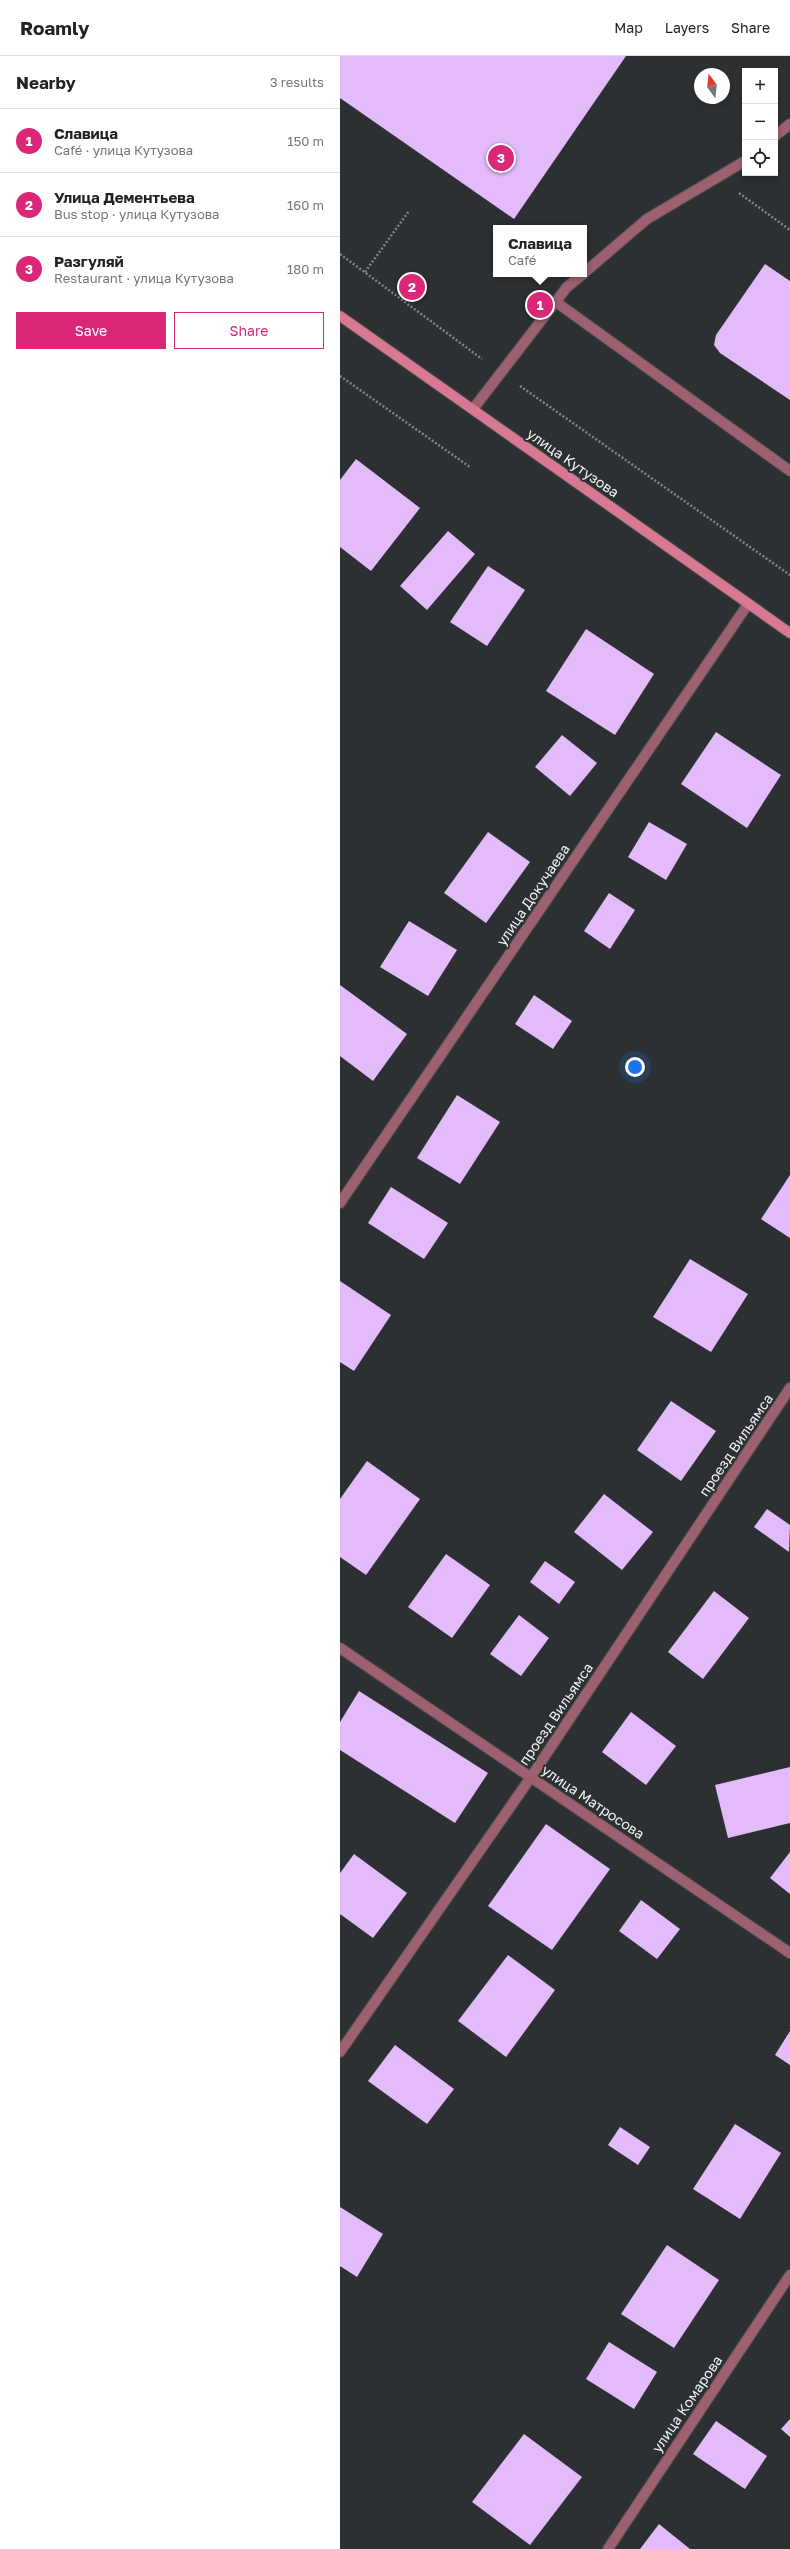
<!DOCTYPE html>
<meta charset="utf-8">
<style>
body{margin:0;font-family:"Golos Text",sans-serif;background:#f6f6f6;color:#222}
.controls{position:absolute;right:12px;top:12px;display:grid;overflow:hidden;border-radius:0px;box-shadow:0 2px 6px #0003}
.controls button{width:36px;height:36px;display:grid;place-items:center;padding:0;border:0;border-bottom:1px solid #e0e0e0;background:#fff;color:#222;font:20px sans-serif}
.compass{position:absolute;left:354px;top:12px;width:36px;height:36px;border-radius:50%;background:#fff;box-shadow:0 2px 6px #0003;rotate:345deg}
.you{position:absolute;left:295px;top:1011px;width:14px;height:14px;margin:-10px;border:3px solid #fff;border-radius:50%;background:#1a73e8;box-shadow:0 0 0 6px #1a73e833}
.badge{display:grid;place-items:center;width:26px;height:26px;border-radius:50%;background:#db2777;color:#fff;font-size:13px;font-weight:700}
.pin{position:absolute;translate:-50% -50%;border:2px solid #fff;box-shadow:0 1px 4px #0006}
.popup{position:absolute;left:153px;top:169px;width:94px;height:52px;box-sizing:border-box;display:grid;place-content:center;border-radius:0px;background:#fff;filter:drop-shadow(0 1px 3px #0005);font-size:13px;white-space:nowrap;color:#767676}
.popup b{font-size:15px;color:#222}
.popup::after{content:'';position:absolute;left:50%;top:100%;margin-left:-8px;border:8px solid transparent;border-top-color:#fff}
.list{margin:0;padding:0;list-style:none}
h2{display:flex;justify-content:space-between;align-items:center;height:52px;margin:0;padding:0 16px;font-size:17px}
h2 small{font-size:13px;font-weight:400;color:#767676}
.list li{display:grid;grid-template-columns:26px 1fr auto;gap:12px;align-items:center;box-sizing:border-box;height:64px;padding:0 16px;border-top:1px solid #e0e0e0}
.list b{display:block;font-size:15px;white-space:nowrap}
.list p{margin:0;font-size:13px;white-space:nowrap;color:#767676}
.list em{font-size:13px;font-style:normal;color:#767676}
.actions{display:flex;gap:8px;padding:12px 16px}
.actions a{flex:1;padding:9px 0;border:1px solid #db2777;border-radius:0px;text-align:center;font-size:14px;color:#db2777}
.actions .main{background:#db2777;color:#fff}
.icon{flex:none;width:22px;height:22px;fill:none;stroke:currentColor;stroke-width:2;stroke-linecap:round;stroke-linejoin:round}
.map{position:relative;flex:none;width:450px;height:2493px;overflow:hidden}
header{display:flex;align-items:center;gap:24px;box-sizing:border-box;height:56px;padding:0 20px;background:#fff;border-bottom:1px solid #e0e0e0}
header strong{font-size:19px}
nav{display:flex;gap:22px;margin-inline-start:auto;font-size:14px}
main{display:flex}
aside{flex:1;background:#fff}
.map>svg:first-child{display:block}
.building{fill:#e3bbfa}
.lines{fill:none;stroke-linecap:round;stroke-linejoin:round}
.lane-casing{stroke:#484b4d;stroke-width:12}
.street-casing{stroke:#484b4d;stroke-width:12}
.secondary-casing{stroke:#484b4d;stroke-width:12}
.path{stroke:#828587;stroke-width:2.5;stroke-dasharray:2 2;stroke-linecap:butt}
.lane{stroke:#9c606e;stroke-width:10}
.street{stroke:#9c606e;stroke-width:10}
.secondary{stroke:#d97991;stroke-width:10}
.labels{text-anchor:middle;stroke-width:4;stroke-linejoin:round;paint-order:stroke}
.street-label{font-size:14px;fill:#f0f2f4;stroke:#2d3032}
</style>
<header>
<strong>Roamly</strong>
<nav><a>Map</a><a>Layers</a><a>Share</a></nav>
</header>
<main>
<aside>
<h2>Nearby<small>3 results</small></h2>
<ul class="list">
<li><span class="badge">1</span><div><b>Славица</b><p>Café · улица Кутузова</p></div><em>150 m</em></li>
<li><span class="badge">2</span><div><b>Улица Дементьева</b><p>Bus stop · улица Кутузова</p></div><em>160 m</em></li>
<li><span class="badge">3</span><div><b>Разгуляй</b><p>Restaurant · улица Кутузова</p></div><em>180 m</em></li>
</ul>
<div class="actions"><a class="main">Save</a><a>Share</a></div>
</aside>
<div class="map">
<svg width="450" height="2493" viewBox="0 0 450 2493">
<rect width="100%" height="100%" fill="#2d3032"/>
<g class="building">
<path d="M 0,0 L 286,0 L 174,163 L 0,42 Z"/>
<path d="M 425,208 L 450,225 L 450,344 L 380,297 L 374,289 L 376,279 Z"/>
<path d="M 16,403 L 80,452 L 31,515 L 0,491 L 0,424 Z"/>
<path d="M 108,475 L 135,498 L 87,554 L 60,530 Z"/>
<path d="M 148,510 L 185,534 L 147,590 L 110,566 Z"/>
<path d="M 246,573 L 314,618 L 275,679 L 206,635 Z"/>
<path d="M 376,676 L 441,719 L 407,772 L 341,728 Z"/>
<path d="M 222,679 L 257,707 L 230,740 L 195,711 Z"/>
<path d="M 309,766 L 347,788 L 326,824 L 288,801 Z"/>
<path d="M 148,776 L 190,806 L 146,867 L 104,837 Z"/>
<path d="M 269,837 L 295,854 L 270,893 L 244,875 Z"/>
<path d="M 69,865 L 117,894 L 88,940 L 40,911 Z"/>
<path d="M 0,929 L 67,978 L 33,1025 L 0,1000 Z"/>
<path d="M 194,939 L 232,965 L 213,993 L 175,968 Z"/>
<path d="M 117,1039 L 160,1066 L 120,1128 L 77,1102 Z"/>
<path d="M 450,1119 L 450,1182 L 421,1163 Z"/>
<path d="M 51,1131 L 108,1167 L 84,1203 L 28,1167 Z"/>
<path d="M 350,1203 L 408,1238 L 371,1296 L 313,1261 Z"/>
<path d="M 0,1225 L 51,1259 L 14,1315 L 0,1306 Z"/>
<path d="M 331,1345 L 376,1375 L 341,1425 L 297,1394 Z"/>
<path d="M 27,1405 L 80,1443 L 26,1519 L 0,1501 L 0,1443 Z"/>
<path d="M 264,1438 L 313,1476 L 282,1514 L 234,1476 Z"/>
<path d="M 427,1453 L 450,1469 L 449,1496 L 414,1471 Z"/>
<path d="M 106,1498 L 150,1529 L 112,1582 L 68,1551 Z"/>
<path d="M 205,1505 L 235,1526 L 219,1548 L 190,1526 Z"/>
<path d="M 374,1535 L 409,1562 L 363,1623 L 328,1596 Z"/>
<path d="M 179,1559 L 209,1582 L 181,1620 L 150,1598 Z"/>
<path d="M 19,1635 L 148,1717 L 115,1767 L 0,1694 L 0,1666 Z"/>
<path d="M 291,1656 L 336,1690 L 306,1729 L 262,1696 Z"/>
<path d="M 450,1711 L 450,1767 L 388,1782 L 375,1729 Z"/>
<path d="M 206,1768 L 270,1813 L 212,1894 L 148,1850 Z"/>
<path d="M 450,1796 L 450,1838 L 430,1822 Z"/>
<path d="M 14,1798 L 67,1837 L 33,1882 L 0,1858 L 0,1817 Z"/>
<path d="M 301,1844 L 340,1873 L 317,1903 L 279,1875 Z"/>
<path d="M 168,1899 L 215,1934 L 166,2001 L 118,1965 Z"/>
<path d="M 450,1975 L 450,2009 L 435,1999 Z"/>
<path d="M 55,1989 L 114,2033 L 87,2068 L 28,2025 Z"/>
<path d="M 395,2068 L 441,2097 L 400,2163 L 353,2133 Z"/>
<path d="M 280,2071 L 310,2091 L 298,2109 L 268,2089 Z"/>
<path d="M 0,2151 L 43,2178 L 17,2221 L 0,2210 Z"/>
<path d="M 327,2189 L 379,2224 L 334,2292 L 281,2258 Z"/>
<path d="M 269,2286 L 317,2316 L 294,2353 L 246,2323 Z"/>
<path d="M 450,2363 L 450,2381 L 441,2373 Z"/>
<path d="M 376,2365 L 427,2400 L 405,2433 L 353,2398 Z"/>
<path d="M 184,2378 L 242,2421 L 190,2489 L 132,2446 Z"/>
<path d="M 319,2468 L 350,2493 L 300,2493 Z"/>
</g>
<g class="lines">
<g class="lane-casing">
<g id="lane">
<path d="M 435,80 L 450,68"/>
<path d="M 244,217 L 307,163 L 405,105"/>
<path d="M 216,246 L 450,415"/>
<path d="M 133,353 L 227,231 L 243,218"/>
</g>
</g>
<g class="street-casing">
<g id="street">
<path d="M 0,1147 L 408,548"/>
<path d="M 0,1592 L 450,1897"/>
<path d="M 0,1996 L 191,1721 L 450,1332"/>
<path d="M 268,2493 L 450,2219"/>
</g>
</g>
<g class="secondary-casing">
<path id="secondary" d="M 0,260 L 450,577"/>
</g>
<g class="path">
<path d="M 399,137 L 450,174"/>
<path d="M 0,198 L 142,303"/>
<path d="M 25,216 L 69,155"/>
<path d="M 0,320 L 130,411"/>
<path d="M 180,330 L 450,519"/>
</g>
<use href="#lane" class="lane"/>
<use href="#street" class="street"/>
<use href="#secondary" class="secondary"/>
</g>
<g class="labels">
<g class="street-label">
<text transform="translate(233 407) rotate(35)" y="5">улица Кутузова</text>
<text transform="translate(193 839) rotate(-56)" y="5">улица Докучаева</text>
<text transform="translate(396 1389) rotate(-56)" y="5">проезд Вильямса</text>
<text transform="translate(216 1658) rotate(-56)" y="5">проезд Вильямса</text>
<text transform="translate(253 1746) rotate(34)" y="5">улица Матросова</text>
<text transform="translate(347 2348) rotate(-56)" y="5">улица Комарова</text>
</g>
</g>
</svg>
<div class="controls">
<button>+</button>
<button>−</button>
<button><svg class="icon" aria-label="locate" viewBox="0 0 24 24"><circle cx="12" cy="12" r="6"/><path d="M12 2v4M12 18v4M2 12h4M18 12h4"/></svg></button>
</div>
<svg class="compass" viewBox="-18 -18 36 36"><path d="M0-13l5 13h-10z" fill="#e53935"/><path d="M0 13l5-13h-10z" fill="#767676"/></svg>
<div class="you"></div>
<div class="pin badge" style="left:200px;top:249px">1</div>
<div class="popup"><b>Славица</b>Café</div>
<div class="pin badge" style="left:72px;top:231px">2</div>
<div class="pin badge" style="left:161px;top:102px">3</div>
</div>
</main>
